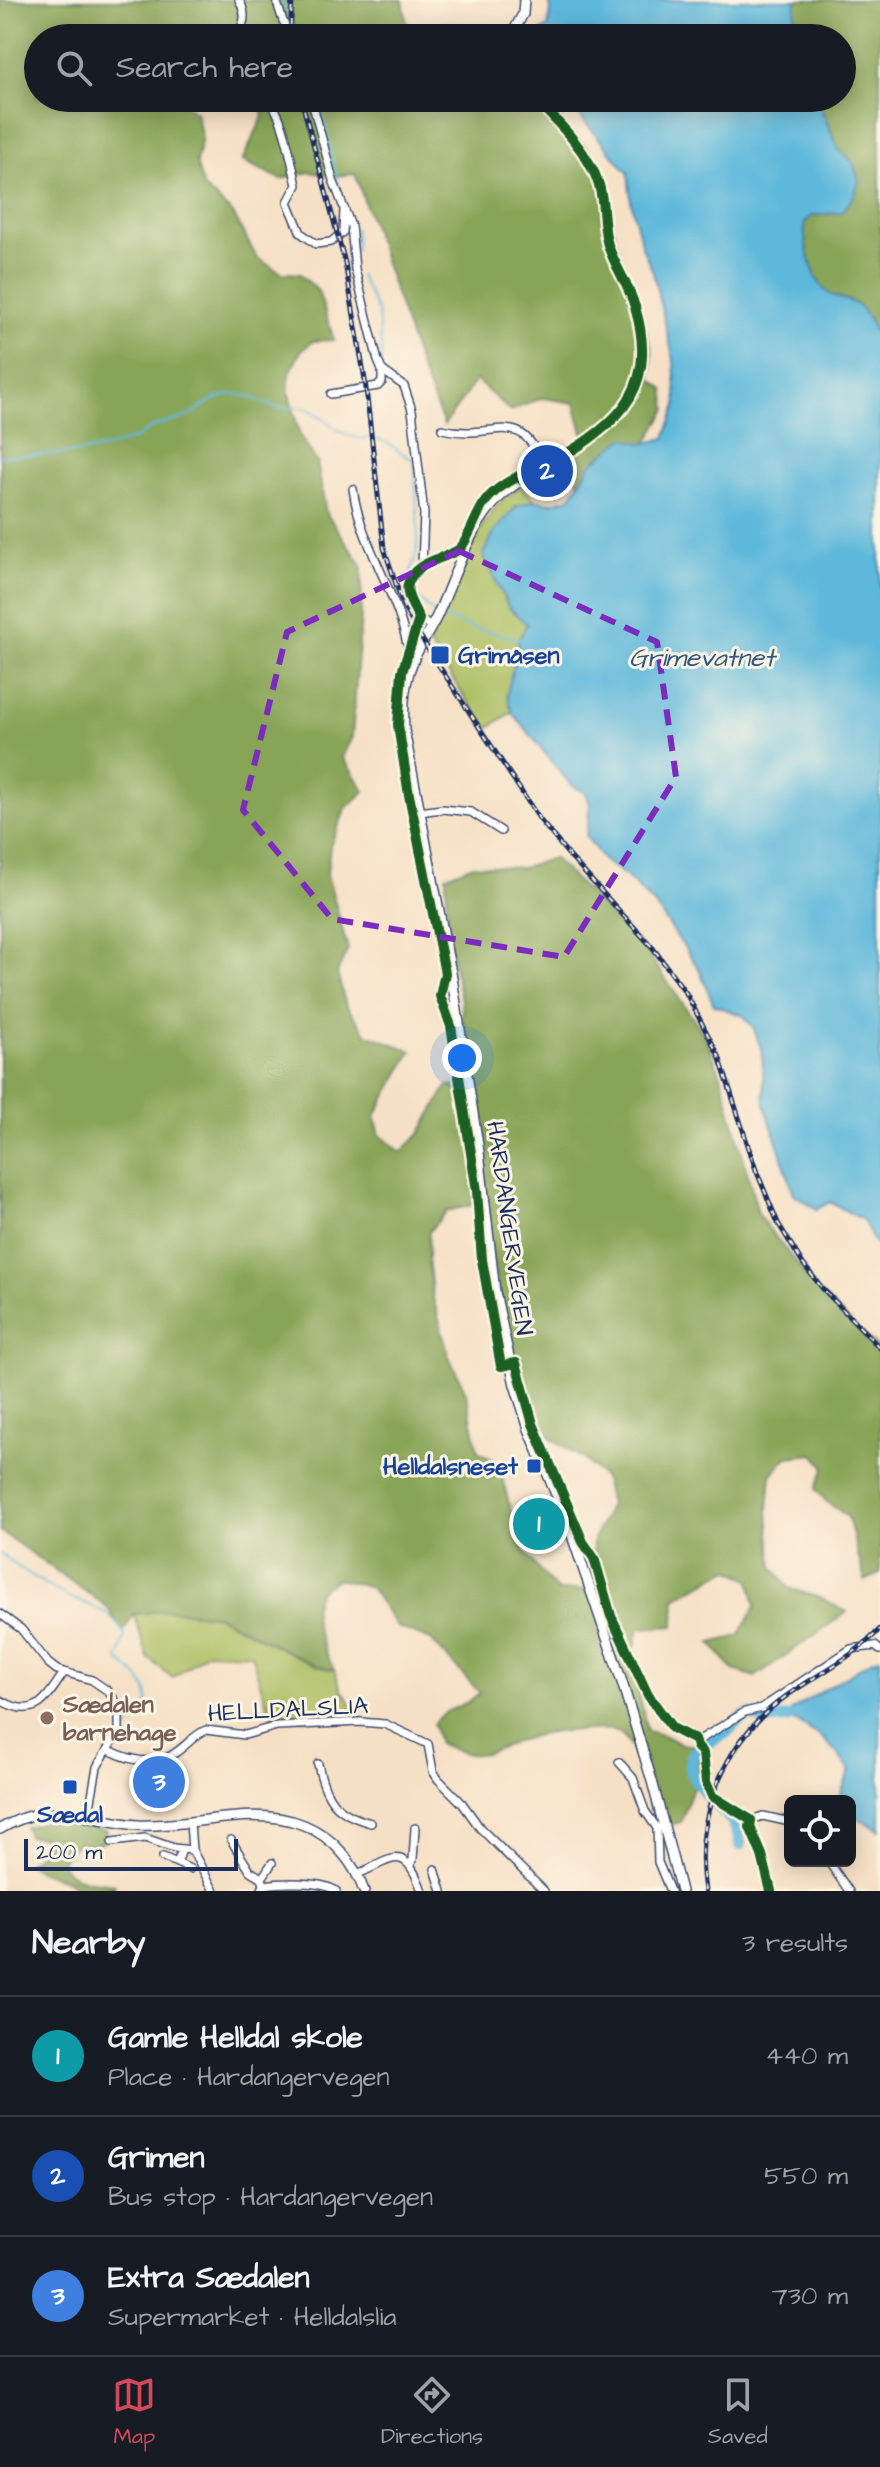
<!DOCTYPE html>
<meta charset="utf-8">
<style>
body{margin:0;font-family:"Architects Daughter",sans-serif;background:#20242c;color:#f1f3f6}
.controls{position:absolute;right:24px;bottom:24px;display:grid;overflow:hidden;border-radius:12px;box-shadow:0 4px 20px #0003}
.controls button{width:72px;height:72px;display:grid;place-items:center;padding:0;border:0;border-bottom:2px solid #363941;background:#171b24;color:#f1f3f6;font:40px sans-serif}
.scale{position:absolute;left:24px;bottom:20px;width:214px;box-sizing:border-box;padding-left:8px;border:4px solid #1b2f5e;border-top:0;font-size:22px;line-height:28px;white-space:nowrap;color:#1b2f5e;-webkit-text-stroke:6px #fcf5e5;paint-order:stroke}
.you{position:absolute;left:462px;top:1058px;width:28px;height:28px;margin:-20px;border:6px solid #fff;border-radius:50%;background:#1a73e8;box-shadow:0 0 0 12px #1a73e833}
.badge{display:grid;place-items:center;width:52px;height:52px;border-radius:50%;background:#d1495b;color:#fff;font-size:26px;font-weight:700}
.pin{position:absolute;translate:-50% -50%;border:4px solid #fff;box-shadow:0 2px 8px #0006}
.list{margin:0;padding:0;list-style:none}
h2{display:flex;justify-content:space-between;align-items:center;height:104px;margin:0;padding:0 32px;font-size:34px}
h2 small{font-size:26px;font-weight:400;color:#9ea1a6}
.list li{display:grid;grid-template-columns:52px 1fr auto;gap:24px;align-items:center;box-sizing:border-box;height:120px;padding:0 32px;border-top:2px solid #363941}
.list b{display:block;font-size:30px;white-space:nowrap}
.list p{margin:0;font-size:26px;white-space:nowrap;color:#9ea1a6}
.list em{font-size:26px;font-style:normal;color:#9ea1a6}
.icon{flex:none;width:44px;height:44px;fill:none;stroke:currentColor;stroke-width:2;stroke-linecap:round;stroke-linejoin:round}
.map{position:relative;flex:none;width:880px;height:1891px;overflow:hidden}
.search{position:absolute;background:#171b24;box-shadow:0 4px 20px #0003;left:24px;right:24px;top:24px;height:88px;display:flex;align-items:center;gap:20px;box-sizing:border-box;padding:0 28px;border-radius:44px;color:#9ea1a6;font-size:30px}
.sheet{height:464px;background:#171b24}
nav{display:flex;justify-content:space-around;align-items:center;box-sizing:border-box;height:112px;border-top:2px solid #363941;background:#171b24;font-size:22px;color:#9ea1a6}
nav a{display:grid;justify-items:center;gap:4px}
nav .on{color:#d1495b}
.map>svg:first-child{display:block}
.green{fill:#abbd60;stroke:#63765f;stroke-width:2}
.forest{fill:#88a456;stroke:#526a5a;stroke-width:2;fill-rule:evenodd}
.water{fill:#5db8db;stroke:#3c749c;stroke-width:2}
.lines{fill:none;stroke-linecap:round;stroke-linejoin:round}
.stream{stroke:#5db8db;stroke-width:2}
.river{stroke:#5db8db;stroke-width:12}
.minor-casing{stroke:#3c4a6d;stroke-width:10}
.major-casing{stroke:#3c4a6d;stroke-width:12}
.minor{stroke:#fff;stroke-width:7}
.major{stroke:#fff;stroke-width:9}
.rail-casing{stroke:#1b2f5e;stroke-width:5}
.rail{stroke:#fcf5e5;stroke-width:2;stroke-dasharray:6;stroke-linecap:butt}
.cycleway-casing{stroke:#fcf5e5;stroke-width:15}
.cycleway{stroke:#1b5e20;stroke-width:10}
.marked{fill:none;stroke:#7b2cbf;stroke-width:6;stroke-dasharray:16 10;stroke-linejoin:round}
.transit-dot{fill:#1a4fb4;stroke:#fcf5e5;stroke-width:3}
.education-dot{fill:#8d6e63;stroke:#fcf5e5;stroke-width:3}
.labels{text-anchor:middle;stroke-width:6;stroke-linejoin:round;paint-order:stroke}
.transit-label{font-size:24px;font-weight:bold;fill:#164399;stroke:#fcf5e5;text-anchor:start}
.street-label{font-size:24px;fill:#1b2f5e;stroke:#fcf5e5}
.education-label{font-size:24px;font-weight:bold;fill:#785e54;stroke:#fcf5e5;text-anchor:start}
.water-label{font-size:26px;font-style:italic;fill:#2f5884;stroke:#fcf5e5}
</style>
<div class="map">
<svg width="880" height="1891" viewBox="0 0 880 1891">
<rect width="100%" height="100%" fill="#fcf5e5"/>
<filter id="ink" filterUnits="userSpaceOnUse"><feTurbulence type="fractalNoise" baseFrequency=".0125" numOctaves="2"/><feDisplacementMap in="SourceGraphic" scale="16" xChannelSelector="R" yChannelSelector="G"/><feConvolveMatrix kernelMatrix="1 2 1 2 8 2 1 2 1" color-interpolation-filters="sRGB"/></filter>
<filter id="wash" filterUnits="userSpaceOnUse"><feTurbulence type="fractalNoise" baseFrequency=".006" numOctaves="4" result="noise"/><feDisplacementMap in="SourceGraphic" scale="32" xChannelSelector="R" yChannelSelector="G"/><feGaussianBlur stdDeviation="1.8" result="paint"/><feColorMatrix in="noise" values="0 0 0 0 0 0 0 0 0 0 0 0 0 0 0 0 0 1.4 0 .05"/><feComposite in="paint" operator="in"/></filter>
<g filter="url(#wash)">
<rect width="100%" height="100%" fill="#f6e0c5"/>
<g class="green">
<path d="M 521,486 L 535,500 L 516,506 L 483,554 L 509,608 L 527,624 C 516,653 504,682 512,712 L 486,729 L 428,642 L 482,526 L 499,503 Z"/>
<path d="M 168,1610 L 216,1615 L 314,1665 L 334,1670 L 342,1690 L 362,1718 L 350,1721 L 273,1717 L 270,1714 L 251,1654 L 207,1652 L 173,1678 L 148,1658 L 134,1614 Z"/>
</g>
<g class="forest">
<path d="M 0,0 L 403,0 L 409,38 L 180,38 L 167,34 L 156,38 L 38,38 L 38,98 L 174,98 L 196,112 L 202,138 L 196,162 L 203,187 L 233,214 L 257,258 L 282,273 L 300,274 L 318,291 L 334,340 L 313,341 L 301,351 L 289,375 L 289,394 L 300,436 L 317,462 L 326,513 L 362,565 L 361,615 L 352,737 L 342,757 L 365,791 L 346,808 L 330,846 L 327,874 L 348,949 L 337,973 L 346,1006 L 367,1034 L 412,1051 L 375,1116 L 380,1135 L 401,1152 L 420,1134 L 447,1087 L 469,1081 L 461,1001 L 448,936 L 446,876 L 473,865 L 522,868 L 553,858 L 643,947 L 704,1034 L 721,1075 L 759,1216 L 820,1293 L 880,1350 L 880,1573 L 865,1581 L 848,1517 L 826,1501 L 816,1489 L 825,1467 L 814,1454 L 787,1457 L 771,1475 L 768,1511 L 773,1567 L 789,1588 L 823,1599 L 847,1612 L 755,1677 L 733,1670 L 711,1643 L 739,1636 L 756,1606 L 750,1580 L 729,1569 L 675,1598 L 674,1626 L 639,1628 L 632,1661 L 647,1731 L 663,1735 L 680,1744 L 707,1747 L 681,1822 L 655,1829 C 651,1806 639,1736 613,1730 C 606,1728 596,1730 588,1730 C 565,1730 544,1732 521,1740 C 483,1753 480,1763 439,1743 L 433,1724 C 443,1708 467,1707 480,1693 L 431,1640 L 397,1627 L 370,1587 L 337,1579 C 332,1583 326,1586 321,1590 C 302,1609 325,1650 334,1670 L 314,1665 L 216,1615 L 168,1610 L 134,1614 L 123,1632 L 106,1606 L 0,1531 ZM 484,1202 L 505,1337 L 520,1374 L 527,1400 L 551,1438 L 585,1460 L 604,1478 L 610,1505 L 593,1540 L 592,1589 L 558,1591 L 537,1568 L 520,1544 L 498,1463 L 478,1451 L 466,1392 L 449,1357 L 433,1298 L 428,1259 L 429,1231 L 447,1211 Z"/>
<path d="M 796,0 L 880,0 L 880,350 C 876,335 870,315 857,305 C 849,299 836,299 828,293 C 811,279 803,242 805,222 L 812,216 L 842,212 L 853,162 L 839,150 L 816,98 L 842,98 L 842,38 L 794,38 Z"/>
<path d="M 259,98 L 540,98 L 559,122 L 585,146 L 602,171 L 619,256 L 652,349 L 651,379 L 664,389 L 667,409 L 647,443 L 591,464 L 579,484 L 565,452 L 585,440 L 575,403 L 542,398 L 510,411 L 476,380 L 444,425 L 421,370 L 355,174 L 333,176 L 310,172 L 281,179 L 242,161 L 263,117 Z"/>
<path d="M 47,1821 L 106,1830 L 104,1841 L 94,1845 L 79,1842 L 61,1861 C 68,1882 96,1881 115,1884 L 111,1891 L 83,1891 L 68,1881 L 39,1871 L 28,1863 L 44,1850 L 45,1837 L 28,1836 L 25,1827 Z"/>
</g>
<g class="water">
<path d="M 549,0 L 796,0 L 794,38 L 529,38 L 548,27 L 551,10 Z"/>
<path d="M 565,98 L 816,98 L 839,150 L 853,162 L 859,181 L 854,196 L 842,212 L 812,216 L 805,222 C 803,241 812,280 828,293 C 836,299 849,299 857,305 C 870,315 876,335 880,350 L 880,1247 L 873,1241 L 863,1220 L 830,1202 L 817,1209 L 794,1194 L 765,1105 L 762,1051 L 753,1027 L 744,1016 L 714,1005 L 699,969 L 655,905 L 626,876 L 604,861 L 586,836 L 590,804 L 586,793 L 570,784 L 512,712 L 507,695 L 519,639 L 527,624 L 509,608 L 483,554 L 495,531 L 517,506 L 535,500 L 551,503 L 570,498 L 591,464 L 624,438 L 643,444 L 665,438 L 677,405 L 674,361 L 653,272 L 642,247 L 631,202 L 628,173 Z"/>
<path d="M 880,1658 L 880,1830 L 850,1814 L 850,1801 L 841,1801 L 840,1795 L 850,1771 C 832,1744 817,1731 788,1718 L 792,1710 L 872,1660 Z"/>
</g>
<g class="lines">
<g class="stream">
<path d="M 281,0 L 299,38"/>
<path d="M 317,98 C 327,127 331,156 339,186"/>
<path d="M 355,229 L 356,250"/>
<path d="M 360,276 L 378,312 L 382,361"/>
<path d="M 375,439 C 391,441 398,454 414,460"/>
<path d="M 0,456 C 44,454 92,456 133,439 C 141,436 147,429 155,426 C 166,422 179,421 190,415 C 204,406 215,396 233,394 C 250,393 264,406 280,408 C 290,409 300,405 310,410 C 329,420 345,442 368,438"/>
<path d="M 411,573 L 417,551 L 418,528 L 414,457"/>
<path d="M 413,583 L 419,599 L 434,613"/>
<path d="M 439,617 L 477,629 L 519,639"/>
<path d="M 0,1554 C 19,1567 38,1581 59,1592 C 87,1608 107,1603 125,1636 L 118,1659 C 132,1671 158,1690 144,1711 C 139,1719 132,1721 127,1730"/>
</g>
<g class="river">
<path d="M 763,1720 L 788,1718"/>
<path d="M 740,1845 C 738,1809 697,1799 690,1765 L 694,1753 L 703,1745 L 726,1733 L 742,1717 L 750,1715 L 757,1717"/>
</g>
</g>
</g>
<g filter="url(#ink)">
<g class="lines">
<g class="minor-casing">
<g id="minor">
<path d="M 276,0 L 283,21 L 293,38"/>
<path d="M 231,38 C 245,28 248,15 239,0"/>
<path d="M 267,98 C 284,113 291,162 297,185 L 288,202 L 301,233 L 316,244 L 331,242 L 343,232 L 344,210"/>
<path d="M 311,98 L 333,180 L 351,226 L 355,269 L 378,361 L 382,370 L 404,386 L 412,410 L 424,514 L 422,566"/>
<path d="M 331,394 L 378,386 L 382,382 L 382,370"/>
<path d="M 442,429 C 493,442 521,404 543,467"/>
<path d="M 353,489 C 361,548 401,596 409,656 L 414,659"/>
<path d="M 431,627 C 422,621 419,619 415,609 C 402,580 409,573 436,560 C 446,555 455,549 466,551"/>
<path d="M 419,812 L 442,809 L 471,812 L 501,831"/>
<path d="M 574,1520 L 597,1565 L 611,1616 L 642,1684 L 667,1722 L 689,1738 L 701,1739 L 745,1712 L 762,1708 L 851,1649 L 875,1646 L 880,1650"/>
<path d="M 0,1614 L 21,1629 L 48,1663 L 57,1670 L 92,1680 L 108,1691 L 119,1706 L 119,1730 L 97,1767 L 88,1818"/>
<path d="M 0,1700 C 35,1720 44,1702 63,1674"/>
<path d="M 109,1750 C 129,1760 154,1768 175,1753 C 186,1746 194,1735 206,1730 L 245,1735 L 277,1726 L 360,1722 L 385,1724 L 428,1744 L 433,1771 L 438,1779 L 462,1803 L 480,1828 L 544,1891"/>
<path d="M 619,1762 L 633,1778 L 645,1811 L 657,1828 L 658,1862 L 670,1891"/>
<path d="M 318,1764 C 325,1799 336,1814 371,1823"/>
<path d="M 190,1823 L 192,1850 L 214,1891"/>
<path d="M 231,1840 L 250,1871 L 262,1878 L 264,1885"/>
<path d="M 112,1842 L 145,1838 L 174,1848 L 192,1850"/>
<path d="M 163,1857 L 177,1863 L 182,1850"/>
<path d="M 828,1861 L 849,1891"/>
<path d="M 177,1863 L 190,1869"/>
<path d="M 410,1864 L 413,1860 L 415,1828"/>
<path d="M 435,1869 L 442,1891"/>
<path d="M 358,1874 C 393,1859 405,1842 422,1891"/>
<path d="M 262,1878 L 272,1863"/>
<path d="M 261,1891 L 264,1885 C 281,1882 323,1881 336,1891"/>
<path d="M 771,1891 L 762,1855 L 750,1827 L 751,1820 L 763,1816 L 790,1822"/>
</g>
</g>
<g class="major-casing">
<g id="major">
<path d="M 510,38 L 523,14 L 524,0"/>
<path d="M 534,98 C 559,123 592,155 600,191 C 605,211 603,231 610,251 C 617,268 627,283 633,300 C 658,367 634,414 575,448 C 551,463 525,475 503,494 C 469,524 456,575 437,616 C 428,635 413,654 408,676 C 403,694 403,712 404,730 L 452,978 L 479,1152 L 495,1292 L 515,1385 L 529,1429 L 567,1521 L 622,1682 L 652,1781 L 681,1891"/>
<path d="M 0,1829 C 14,1821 30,1814 46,1813 C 77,1811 108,1823 138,1825 C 192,1828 252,1804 304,1825 C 333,1837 354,1862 364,1891"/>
</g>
</g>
<use href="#minor" class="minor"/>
<use href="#major" class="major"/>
<g class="rail-casing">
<g id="rail">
<path d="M 290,38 L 292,0"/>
<path d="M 301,98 L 345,263 L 365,380 L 384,548 L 404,608 L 428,649 L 540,820 L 572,859 L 653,948 L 686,993 L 719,1056 L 756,1170 L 778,1223 L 803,1264 L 823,1289 L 880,1348"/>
<path d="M 705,1891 C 693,1817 724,1741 785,1697 C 817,1674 853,1658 880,1629"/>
</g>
</g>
<use href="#rail" class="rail"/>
<g class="cycleway-casing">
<path id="cycleway" d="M 534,98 C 558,122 589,152 599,185 C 605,205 602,226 608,245 C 615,267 629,285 635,307 C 665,408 595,436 522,480 L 519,476 C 506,483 494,490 485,502 C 477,512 466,546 458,550 C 441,560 414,562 408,584 C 405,596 415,608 419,619 L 402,672 L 398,725 L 409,795 L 445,973 L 440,996 L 451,1026 L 477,1191 L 482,1260 L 501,1366 L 516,1363 L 533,1424 L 583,1542 L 594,1558 L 611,1616 L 648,1695 L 672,1728 L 695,1740 L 697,1747 L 703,1753 L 706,1782 L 712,1796 L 751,1820 L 750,1827 L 762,1855 L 771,1891"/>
</g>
<use href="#cycleway" class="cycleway"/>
</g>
</g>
<path class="marked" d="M 459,551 L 657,642 L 676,777 L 564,957 L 332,919 L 243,810 L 287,632 Z"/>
<g class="transit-dot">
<rect x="430" y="645" width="20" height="20" rx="4"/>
<rect x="526" y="1458" width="16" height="16" rx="4"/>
<rect x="62" y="1779" width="16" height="16" rx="4"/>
</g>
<circle class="education-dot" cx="47" cy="1718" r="8"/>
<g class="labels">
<g class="transit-label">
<text x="458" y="663">Grimåsen</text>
<text x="518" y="1474" text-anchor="end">Helldalsneset</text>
<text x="70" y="1822" text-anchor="middle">Sædal</text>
</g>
<g class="street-label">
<text transform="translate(510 1228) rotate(82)" y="8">HARDANGERVEGEN</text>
<text transform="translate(288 1709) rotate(-3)" y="8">HELLDALSLIA</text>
</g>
<g class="education-label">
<text x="63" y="1712">Sædalen<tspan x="63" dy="28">barnehage</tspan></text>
</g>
<g class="water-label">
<text x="702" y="666">Grimevatnet</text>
</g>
</g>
</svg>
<div class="controls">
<button><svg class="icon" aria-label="locate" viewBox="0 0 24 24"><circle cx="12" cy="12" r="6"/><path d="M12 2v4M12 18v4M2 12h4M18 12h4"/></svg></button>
</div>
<div class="scale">200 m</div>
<div class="you"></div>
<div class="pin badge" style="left:539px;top:1524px;background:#0f9aa8">1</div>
<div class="pin badge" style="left:547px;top:471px;background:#1a4fb4">2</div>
<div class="pin badge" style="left:159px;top:1782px;background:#3f7fe0">3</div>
<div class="search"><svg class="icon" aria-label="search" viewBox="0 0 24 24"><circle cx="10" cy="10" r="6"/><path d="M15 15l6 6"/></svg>Search here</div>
</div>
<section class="sheet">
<h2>Nearby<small>3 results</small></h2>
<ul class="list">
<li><span class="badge" style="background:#0f9aa8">1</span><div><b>Gamle Helldal skole</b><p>Place · Hardangervegen</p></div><em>440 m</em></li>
<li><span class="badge" style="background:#1a4fb4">2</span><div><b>Grimen</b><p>Bus stop · Hardangervegen</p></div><em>550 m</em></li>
<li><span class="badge" style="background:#3f7fe0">3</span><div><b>Extra Sædalen</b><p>Supermarket · Helldalslia</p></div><em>730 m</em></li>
</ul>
</section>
<nav>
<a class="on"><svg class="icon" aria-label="map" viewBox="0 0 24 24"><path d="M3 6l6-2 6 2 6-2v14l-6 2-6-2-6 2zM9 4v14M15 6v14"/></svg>Map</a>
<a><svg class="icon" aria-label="directions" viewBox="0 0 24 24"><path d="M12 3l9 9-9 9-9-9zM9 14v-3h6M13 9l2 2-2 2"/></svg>Directions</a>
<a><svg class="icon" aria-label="saved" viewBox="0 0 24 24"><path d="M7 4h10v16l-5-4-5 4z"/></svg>Saved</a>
</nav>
